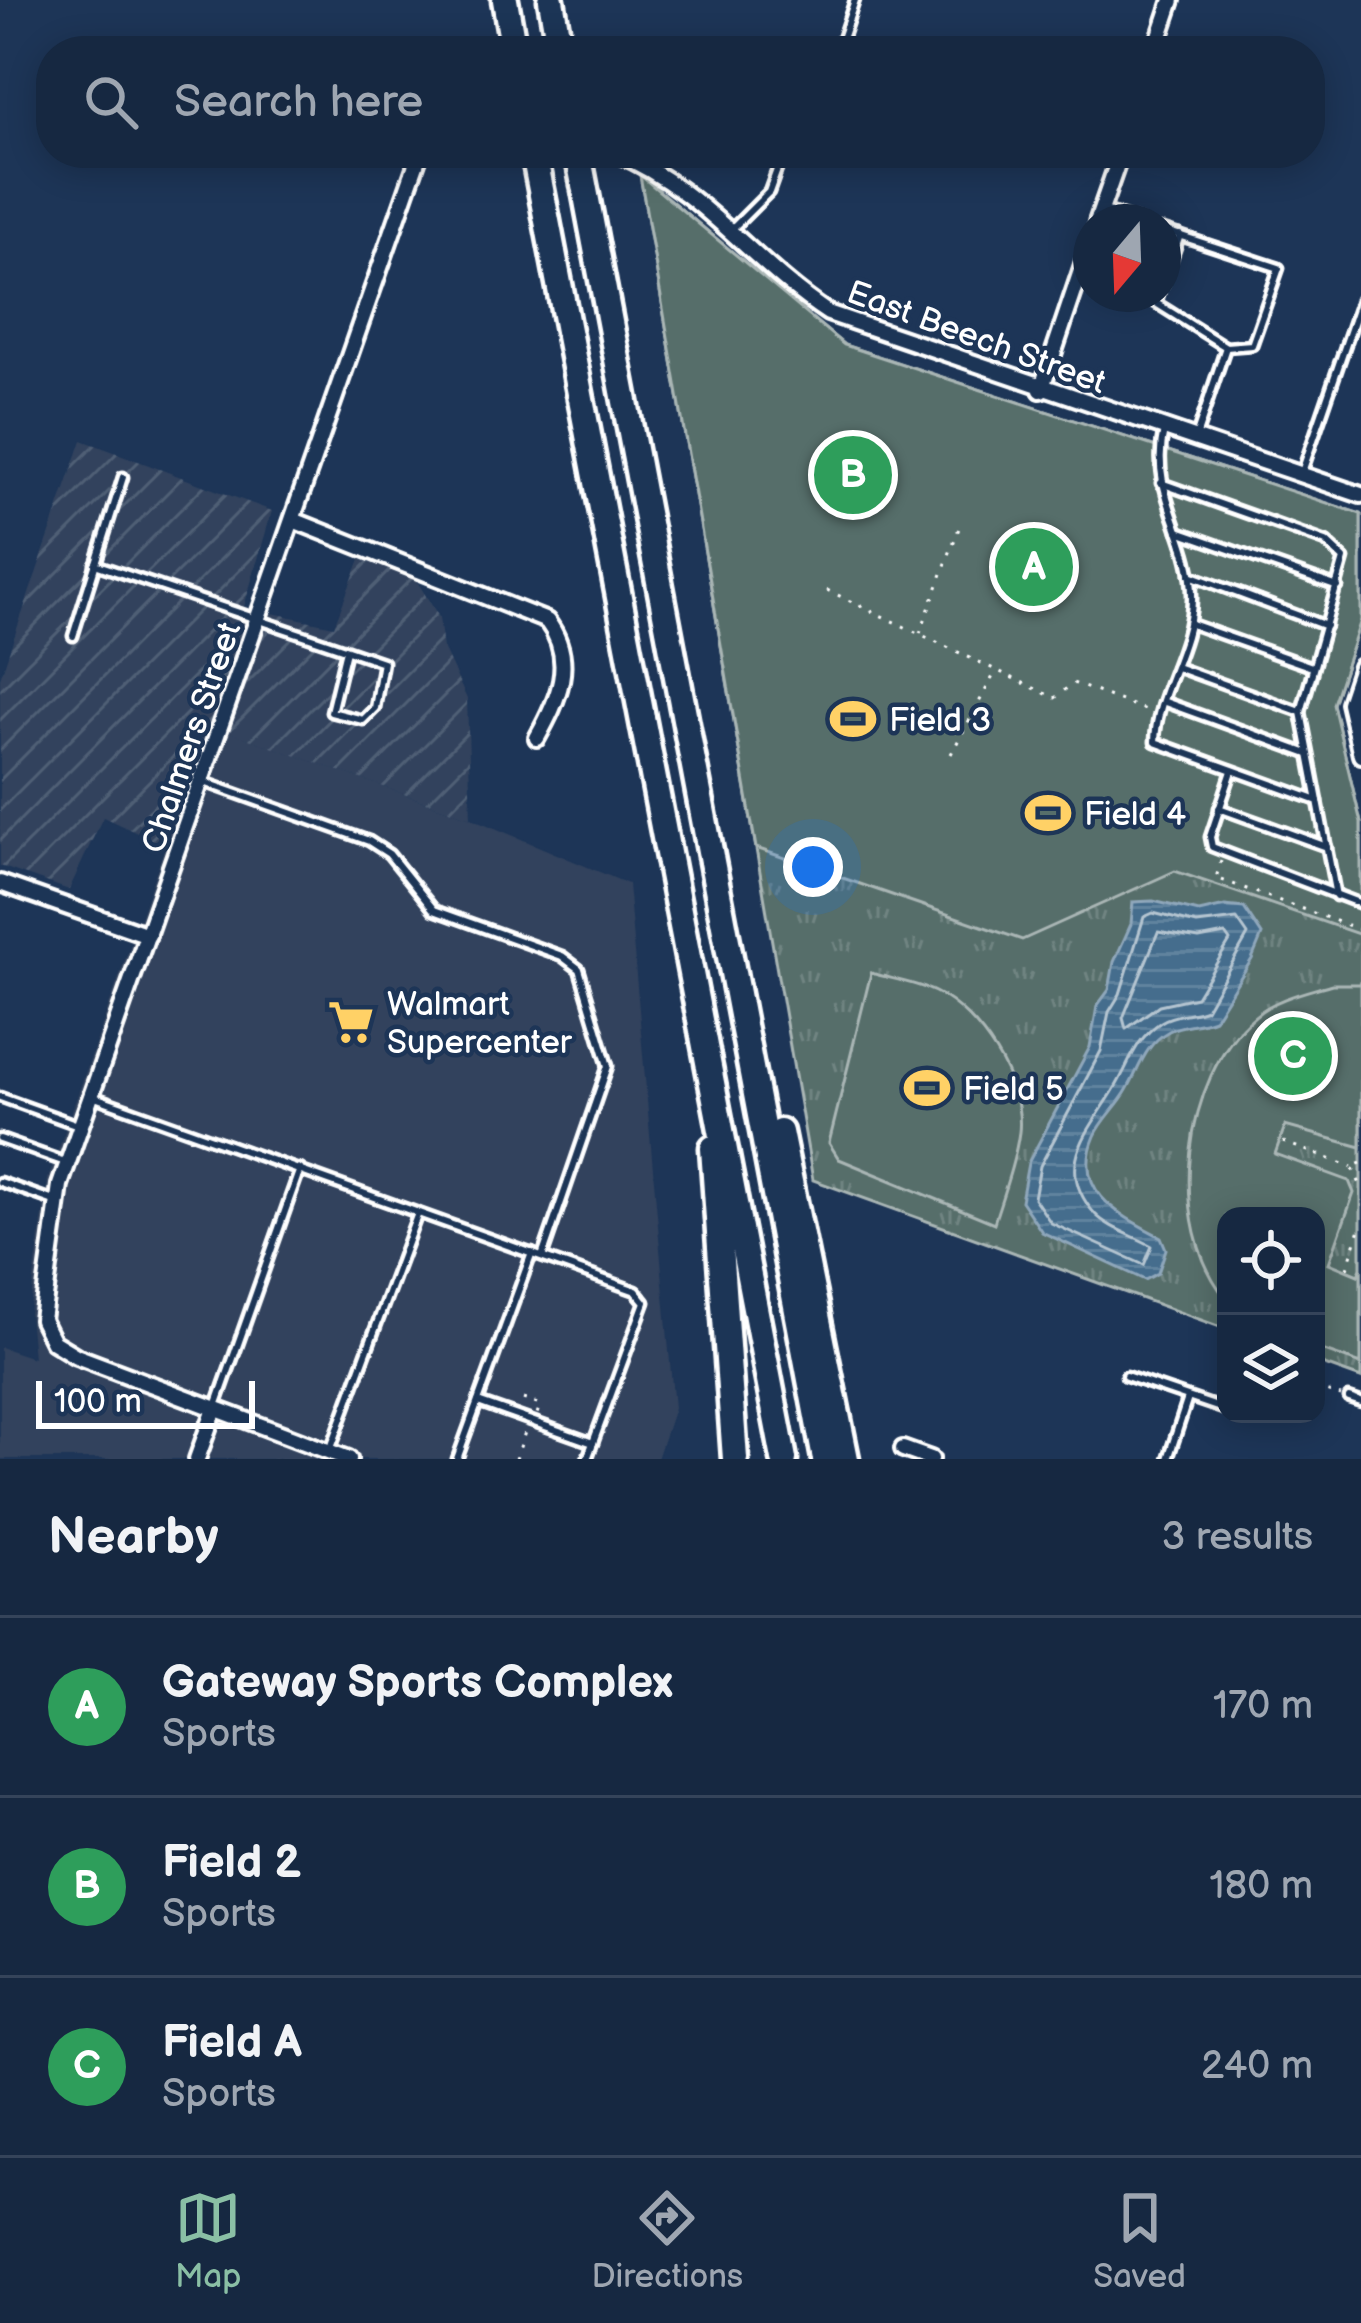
<!DOCTYPE html>
<style>
body{margin:0;font-family:"Balsamiq Sans",sans-serif;background:#1f3048;color:#f1f3f6}
.controls{position:absolute;right:36px;bottom:36px;display:grid;overflow:hidden;border-radius:24px;box-shadow:0 6px 30px #0003}
.controls button{width:108px;height:108px;display:grid;place-items:center;padding:0;border:0;border-bottom:3px solid #35445a;background:#162841;color:#f1f3f6;font:60px sans-serif}
.compass{position:absolute;left:1073px;top:204px;width:108px;height:108px;border-radius:50%;background:#162841;box-shadow:0 6px 30px #0003;rotate:199deg}
.scale{position:absolute;left:36px;bottom:30px;width:219px;box-sizing:border-box;padding-left:12px;border:6px solid #fff;border-top:0;font-size:33px;line-height:42px;white-space:nowrap;color:#fff;-webkit-text-stroke:9px #1d3557;paint-order:stroke}
.you{position:absolute;left:813px;top:867px;width:42px;height:42px;margin:-30px;border:9px solid #fff;border-radius:50%;background:#1a73e8;box-shadow:0 0 0 18px #1a73e833}
.badge{display:grid;place-items:center;width:78px;height:78px;border-radius:50%;background:#8abfa5;color:#fff;font-size:39px;font-weight:700}
.pin{position:absolute;translate:-50% -50%;border:6px solid #fff;box-shadow:0 3px 12px #0006}
.list{margin:0;padding:0;list-style:none}
h2{display:flex;justify-content:space-between;align-items:center;height:156px;margin:0;padding:0 48px;font-size:51px}
h2 small{font-size:39px;font-weight:400;color:#9ea6b1}
.list li{display:grid;grid-template-columns:78px 1fr auto;gap:36px;align-items:center;box-sizing:border-box;height:180px;padding:0 48px;border-top:3px solid #35445a}
.list b{display:block;font-size:45px;white-space:nowrap}
.list p{margin:0;font-size:39px;white-space:nowrap;color:#9ea6b1}
.list em{font-size:39px;font-style:normal;color:#9ea6b1}
.icon{flex:none;width:66px;height:66px;fill:none;stroke:currentColor;stroke-width:2;stroke-linecap:round;stroke-linejoin:round}
.map{position:relative;flex:none;width:1361px;height:1459px;overflow:hidden}
.search{position:absolute;background:#162841;box-shadow:0 6px 30px #0003;left:36px;right:36px;top:36px;height:132px;display:flex;align-items:center;gap:30px;box-sizing:border-box;padding:0 42px;border-radius:48px;color:#9ea6b1;font-size:45px}
.sheet{height:696px;background:#162841}
nav{display:flex;justify-content:space-around;align-items:center;box-sizing:border-box;height:168px;border-top:3px solid #35445a;background:#162841;font-size:33px;color:#9ea6b1}
nav a{display:grid;justify-items:center;gap:6px}
nav .on{color:#8abfa5}
.map>svg:first-child{display:block}
.built{fill:#31425d}
.industrial{fill:url(#industrial-furrows)}
.park{fill:url(#park-tufts);stroke:#aab6b5;stroke-width:3}
.pitch{fill:#566e6b;stroke:#aab6b5;stroke-width:3}
.water{fill:url(#water-rules);stroke:#8fa7bb;stroke-width:3}
.lines{fill:none;stroke-linecap:round;stroke-linejoin:round}
.shore{stroke:#b5c5d1;stroke-width:3}
.service-casing{stroke:#fff;stroke-width:15}
.minor-casing{stroke:#fff;stroke-width:22}
.motorway-casing{stroke:#fff;stroke-width:33}
.path{stroke:#fff;stroke-width:3;stroke-dasharray:3 9;stroke-linecap:butt}
.service{stroke:#1d3557;stroke-width:6}
.minor{stroke:#1d3557;stroke-width:14}
.motorway{stroke:#1d3557;stroke-width:24}
.labels{text-anchor:middle;stroke-width:9;stroke-linejoin:round;paint-order:stroke}
.street-label{font-size:33px;fill:#fff;stroke:#1d3557}
.poi-label{font-size:33px;fill:#fff;stroke:#1d3557;text-anchor:start}
</style>
<div class="map">
<svg width="1361" height="1459" viewBox="0 0 1361 1459">
<defs>
<pattern id="industrial-furrows" width="10" height="10" patternUnits="userSpaceOnUse" patternTransform="scale(3)"><rect width="10" height="10" fill="#31425d"/><path d="M-1 1l2-2M0 10L10 0M9 11l2-2" fill="none" stroke="#505e75"/></pattern>
<pattern id="park-tufts" width="24" height="20" patternUnits="userSpaceOnUse" patternTransform="scale(3)"><rect width="24" height="20" fill="#566e6b"/><path d="M3 7l-1-3M5 7V3M7 7l1-3M15 17l-1-3M17 17v-4M19 17l1-3" fill="none" stroke="#6f8481"/></pattern>
<pattern id="water-rules" width="6" height="5" patternUnits="userSpaceOnUse" patternTransform="scale(3)"><rect width="6" height="5" fill="#456d8d"/><path d="M0 2.5h6" fill="none" stroke="#61839e"/></pattern>
</defs>
<rect width="100%" height="100%" fill="#1d3557"/>
<filter id="ink" filterUnits="userSpaceOnUse"><feTurbulence type="fractalNoise" baseFrequency=".00833" numOctaves="2"/><feDisplacementMap in="SourceGraphic" scale="24" xChannelSelector="R" yChannelSelector="G"/><feConvolveMatrix kernelMatrix="1 2 1 2 8 2 1 2 1" color-interpolation-filters="sRGB"/></filter>
<g filter="url(#ink)">
<path class="built" d="M 208,724 L 471,818 L 628,884 L 674,1408 L 657,1459 L 0,1459 L 0,1347 L 33,1358 L 29,1314 L 48,1179 Z"/>
<path class="industrial" d="M 82,440 L 272,511 L 244,607 L 334,626 L 360,559 L 415,578 L 439,617 L 443,648 L 467,699 L 471,818 L 209,725 L 165,846 L 103,817 L 69,890 L 0,866 L 0,678 Z"/>
<path class="park" d="M 640,175 L 844,345 L 1361,514 L 1361,620 L 1333,704 L 1361,823 L 1361,1378 L 1316,1362 L 1316,1216 L 1226,1216 L 1226,1329 L 813,1180 Z"/>
<g class="pitch">
<path d="M 640,175 L 844,345 L 1361,514 L 1361,620 L 1333,704 L 1361,823 L 1361,935 L 1175,871 L 1022,940 L 756,848 Z"/>
<path d="M 871,973 C 892,979 916,983 935,992 C 979,1013 1025,1083 1019,1132 C 1015,1162 1003,1194 994,1223 L 839,1159 L 829,1143 Z"/>
<path d="M 1332,984 L 1361,984 L 1361,1147 L 1285,1126 L 1275,1154 L 1349,1181 L 1354,1193 L 1329,1263 L 1358,1275 L 1361,1269 L 1361,1364 L 1316,1348 L 1316,1216 L 1226,1216 L 1226,1298 C 1166,1227 1182,1076 1255,1016 C 1276,998 1306,992 1332,984 Z"/>
</g>
<path class="water" d="M 1153,901 L 1199,912 L 1225,906 L 1244,908 L 1262,935 L 1252,959 L 1214,1019 C 1200,1025 1182,1024 1169,1031 C 1144,1045 1140,1068 1127,1090 C 1118,1106 1102,1120 1095,1136 C 1071,1192 1120,1215 1161,1237 L 1166,1249 L 1158,1273 L 1145,1280 L 1042,1232 L 1021,1201 L 1028,1163 L 1090,1047 L 1097,1006 L 1109,990 L 1114,962 L 1131,924 L 1133,902 Z"/>
<g class="lines">
<g class="shore">
<path d="M 1153,913 L 1197,924 L 1237,919 L 1248,935 L 1206,1009 C 1192,1015 1174,1013 1161,1022 C 1137,1038 1132,1057 1119,1081 C 1096,1125 1049,1162 1095,1214 C 1108,1228 1135,1236 1152,1246 L 1144,1265 L 1051,1223 L 1034,1198 L 1040,1166 L 1101,1051 L 1109,1012 L 1120,994 L 1144,917 Z"/>
<path d="M 1158,932 L 1199,939 L 1225,934 L 1230,941 L 1196,997 L 1159,1005 L 1126,1029 L 1123,1018 Z"/>
</g>
<g class="service-casing">
<g id="service">
<path d="M 838,51 L 855,0"/>
<path d="M 1105,210 L 1140,222"/>
<path d="M 731,230 L 769,192 L 783,153"/>
<path d="M 1163,284 L 1180,235"/>
<path d="M 1159,294 L 1156,303 L 1226,347 L 1252,345 L 1279,268 L 1163,230"/>
<path d="M 1164,430 C 1148,495 1194,537 1192,600 C 1191,649 1156,694 1155,742 L 1318,801"/>
<path d="M 1195,440 L 1226,347"/>
<path d="M 1302,472 L 1361,300"/>
<path d="M 1161,483 L 1326,542 L 1344,559 L 1301,712 L 1336,896"/>
<path d="M 1178,531 L 1338,587"/>
<path d="M 95,564 L 383,662 L 375,708 L 363,720 L 331,712 L 346,650"/>
<path d="M 1190,575 L 1326,626"/>
<path d="M 1191,624 L 1312,667"/>
<path d="M 73,636 L 123,477"/>
<path d="M 1176,667 L 1301,712"/>
<path d="M 1165,702 L 1308,754"/>
<path d="M 1232,771 L 1210,837 L 1212,847 L 1361,904"/>
<path d="M 204,782 L 369,841 L 389,854 L 434,910 L 562,956 L 579,969 L 608,1066 L 542,1257"/>
<path d="M 1219,808 L 1327,847"/>
<path d="M 92,1096 L 636,1291 L 645,1302 L 587,1459"/>
<path d="M 0,1097 L 78,1125"/>
<path d="M 0,1139 L 65,1162"/>
<path d="M 0,1182 L 54,1201"/>
<path d="M 1126,1376 L 1226,1410"/>
<path d="M 1349,1398 L 1361,1402"/>
<path d="M 478,1402 L 593,1443"/>
<path d="M 215,1409 L 300,1169"/>
<path d="M 1236,1414 L 1250,1418"/>
<path d="M 331,1448 L 418,1213"/>
<path d="M 457,1459 L 532,1253"/>
<path d="M 1168,1459 L 1188,1398"/>
</g>
</g>
<g class="minor-casing">
<g id="minor">
<path d="M 1155,51 L 1172,0"/>
<path d="M 616,153 C 702,188 752,263 828,313 L 1361,495"/>
<path d="M 1097,222 L 1121,153"/>
<path d="M 1041,390 L 1091,241"/>
<path d="M 293,520 L 547,621 C 577,661 558,700 537,738"/>
<path d="M 1361,667 L 1349,703 L 1361,755"/>
<path d="M 0,883 L 148,935"/>
<path d="M 903,1449 L 931,1459"/>
<path d="M 197,1459 L 215,1409"/>
<path d="M 349,1459 L 76,1356 L 53,1342 L 42,1320 L 60,1185 L 420,153"/>
</g>
</g>
<g class="motorway-casing">
<g id="motorway">
<path d="M 505,0 L 514,51"/>
<path d="M 551,0 L 560,51"/>
<path d="M 534,153 L 784,1459"/>
<path d="M 578,153 L 825,1459"/>
<path d="M 780,1132 L 846,1459"/>
<path d="M 713,1148 L 735,1459"/>
</g>
</g>
<g class="path">
<path d="M 827,590 L 1055,698 L 1073,683 L 1148,711"/>
<path d="M 920,633 L 959,528"/>
<path d="M 951,754 L 996,671"/>
<path d="M 1221,861 L 1216,878 L 1361,930"/>
<path d="M 1283,1142 L 1352,1167"/>
<path d="M 1361,1163 L 1352,1167 L 1361,1186"/>
<path d="M 1347,1268 L 1361,1226"/>
<path d="M 1316,1388 L 1341,1396"/>
<path d="M 523,1399 L 540,1405 L 537,1414"/>
<path d="M 516,1459 L 525,1432"/>
</g>
<use href="#service" class="service"/>
<use href="#minor" class="minor"/>
<use href="#motorway" class="motorway"/>
</g>
</g>
<defs>
<g id="stadium-bare" transform="scale(3.6)"><path d="M0-5a6.5 5 0 1 0 0 10a6.5 5 0 1 0 0-10ZM-3.5-1.8h7v3.6h-7Z" fill="#ffd166" stroke="#1d3557" stroke-width="2.5" paint-order="stroke"/></g>
<g id="supermarket-bare" transform="scale(3.6)"><path d="M-6-5.5h2.5l.6 2H6L4.5 2H-2.5L-4.4-4H-6ZM-1.5 3.2a1.3 1.3 0 1 0 .1 0ZM3 3.2a1.3 1.3 0 1 0 .1 0Z" fill="#ffd166" stroke="#1d3557" stroke-width="2.5" paint-order="stroke"/></g>
</defs>
<g fill-rule="evenodd">
<use href="#stadium-bare" x="853" y="719"/>
<use href="#stadium-bare" x="1048" y="813"/>
<use href="#supermarket-bare" x="351" y="1022"/>
<use href="#stadium-bare" x="927" y="1088"/>
</g>
<g class="labels">
<g class="street-label">
<text transform="translate(977 336) rotate(20)" y="12">East Beech Street</text>
<text transform="translate(190 737) rotate(-71)" y="12">Chalmers Street</text>
</g>
<g class="poi-label">
<text x="889" y="731">Field 3</text>
<text x="1084" y="825">Field 4</text>
<text x="387" y="1015">Walmart<tspan x="387" dy="38">Supercenter</tspan></text>
<text x="963" y="1100">Field 5</text>
</g>
</g>
</svg>
<div class="controls">
<button><svg class="icon" aria-label="locate" viewBox="0 0 24 24"><circle cx="12" cy="12" r="6"/><path d="M12 2v4M12 18v4M2 12h4M18 12h4"/></svg></button>
<button><svg class="icon" aria-label="layers" viewBox="0 0 24 24"><path d="M12 4l9 5-9 5-9-5zM3 14l9 5 9-5"/></svg></button>
</div>
<svg class="compass" viewBox="-18 -18 36 36"><path d="M0-13l5 13h-10z" fill="#e53935"/><path d="M0 13l5-13h-10z" fill="#9ea6b1"/></svg>
<div class="scale">100 m</div>
<div class="you"></div>
<div class="pin badge" style="left:1034px;top:567px;background:#2e9e5b">A</div>
<div class="pin badge" style="left:853px;top:475px;background:#2e9e5b">B</div>
<div class="pin badge" style="left:1293px;top:1056px;background:#2e9e5b">C</div>
<div class="search"><svg class="icon" aria-label="search" viewBox="0 0 24 24"><circle cx="10" cy="10" r="6"/><path d="M15 15l6 6"/></svg>Search here</div>
</div>
<section class="sheet">
<h2>Nearby<small>3 results</small></h2>
<ul class="list">
<li><span class="badge" style="background:#2e9e5b">A</span><div><b>Gateway Sports Complex</b><p>Sports</p></div><em>170 m</em></li>
<li><span class="badge" style="background:#2e9e5b">B</span><div><b>Field 2</b><p>Sports</p></div><em>180 m</em></li>
<li><span class="badge" style="background:#2e9e5b">C</span><div><b>Field A</b><p>Sports</p></div><em>240 m</em></li>
</ul>
</section>
<nav>
<a class="on"><svg class="icon" aria-label="map" viewBox="0 0 24 24"><path d="M3 6l6-2 6 2 6-2v14l-6 2-6-2-6 2zM9 4v14M15 6v14"/></svg>Map</a>
<a><svg class="icon" aria-label="directions" viewBox="0 0 24 24"><path d="M12 3l9 9-9 9-9-9zM9 14v-3h6M13 9l2 2-2 2"/></svg>Directions</a>
<a><svg class="icon" aria-label="saved" viewBox="0 0 24 24"><path d="M7 4h10v16l-5-4-5 4z"/></svg>Saved</a>
</nav>
